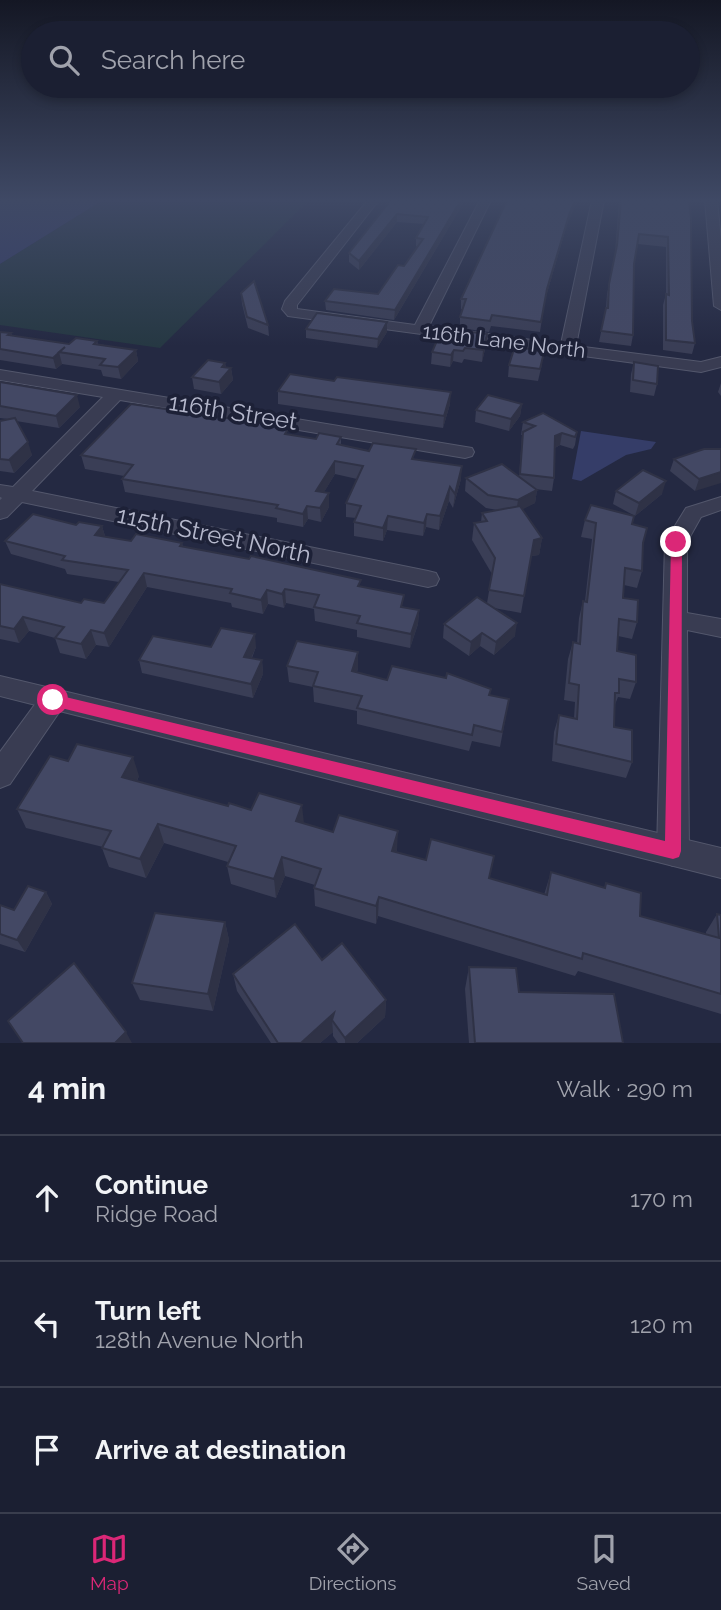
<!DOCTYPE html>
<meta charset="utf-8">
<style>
body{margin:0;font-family:Raleway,sans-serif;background:#282c3e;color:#f1f3f6}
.stop{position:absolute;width:21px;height:21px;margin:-16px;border:5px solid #db2777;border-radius:50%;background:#fff}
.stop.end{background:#db2777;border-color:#fff;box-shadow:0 2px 7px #0008}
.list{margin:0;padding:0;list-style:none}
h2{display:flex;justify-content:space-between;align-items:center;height:91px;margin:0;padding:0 28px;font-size:30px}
h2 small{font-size:23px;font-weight:400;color:#a0a2ac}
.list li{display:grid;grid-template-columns:46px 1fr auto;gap:21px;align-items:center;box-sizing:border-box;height:126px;padding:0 28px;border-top:2px solid #393d4d}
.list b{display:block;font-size:26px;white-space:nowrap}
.list p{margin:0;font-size:23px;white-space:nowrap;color:#a0a2ac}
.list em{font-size:23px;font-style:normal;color:#a0a2ac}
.icon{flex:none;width:38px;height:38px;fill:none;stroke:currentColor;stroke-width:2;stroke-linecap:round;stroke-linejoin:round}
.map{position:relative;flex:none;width:721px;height:1043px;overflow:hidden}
.search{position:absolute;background:#1b1f32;box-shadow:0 4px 10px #0003;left:21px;right:21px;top:21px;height:77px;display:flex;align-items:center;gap:18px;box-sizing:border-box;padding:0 24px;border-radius:38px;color:#a0a2ac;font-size:26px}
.sheet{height:469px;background:#1b1f32}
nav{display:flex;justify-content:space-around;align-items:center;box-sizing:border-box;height:98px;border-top:2px solid #393d4d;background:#1b1f32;font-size:19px;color:#a0a2ac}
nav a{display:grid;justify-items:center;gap:4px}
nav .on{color:#db2777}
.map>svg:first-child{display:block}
.green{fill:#263843}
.water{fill:#353d68}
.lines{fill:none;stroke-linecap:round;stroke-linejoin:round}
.minor-casing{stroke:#53576c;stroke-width:2}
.tertiary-casing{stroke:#53576c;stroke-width:2}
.minor{fill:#393c52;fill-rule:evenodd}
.tertiary{fill:#393c52;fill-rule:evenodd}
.wall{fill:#3a3e56}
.shaded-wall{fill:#2f3246}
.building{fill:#434864;stroke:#2f3246;stroke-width:2}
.route{fill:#db2777}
.labels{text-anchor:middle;stroke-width:7;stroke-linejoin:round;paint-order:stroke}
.far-street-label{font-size:21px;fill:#b5b8cc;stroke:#1d2137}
.street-label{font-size:24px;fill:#b5b8cc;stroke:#1d2137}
</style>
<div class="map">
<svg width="721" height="1043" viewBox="0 0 721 1043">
<rect width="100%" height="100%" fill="#242942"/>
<path class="green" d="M 103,200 L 309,200 L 160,348 L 0,325 L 0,264 Z"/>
<g class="water">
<path d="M 0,200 L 103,200 L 0,264 Z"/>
<path d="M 581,431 L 656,442 L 651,449 L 626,455 L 581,481 L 572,479 Z"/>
</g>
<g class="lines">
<g class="minor-casing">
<g id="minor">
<path d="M 368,200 L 379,200 L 297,305 L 297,309 L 415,325 L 480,200 L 491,200 L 429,326 L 561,344 L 592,200 L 604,200 L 576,346 L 701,362 L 721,357 L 721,367 L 701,372 L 288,316 L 282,309 L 285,301 Z"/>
<path d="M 705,200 L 717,200 L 721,240 L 721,310 L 714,306 Z"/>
<path d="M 0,370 L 472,448 L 474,452 L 472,456 L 465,458 L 120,400 L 32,491 L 428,571 L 436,573 L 439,579 L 436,585 L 428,587 L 22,502 L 7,517 L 0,519 L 0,500 L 2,498 L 0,497 L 0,485 L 13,487 L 103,397 L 0,380 Z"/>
<path d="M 721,497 L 721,510 L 701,517 L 687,542 L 687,613 L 721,619 L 721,637 L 687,630 L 689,851 L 684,861 L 673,866 L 662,861 L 657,851 L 665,542 L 686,508 Z"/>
<path d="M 53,689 L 62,692 L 66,700 L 62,708 L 10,784 L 0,788 L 0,752 L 44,692 Z"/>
</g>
</g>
<g class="tertiary-casing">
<path id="tertiary" d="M 0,676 L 721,848 L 721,878 L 0,696 Z"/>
</g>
<use href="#minor" class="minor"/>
<use href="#tertiary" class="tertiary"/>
</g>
<g class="wall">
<path d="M 391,200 L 465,200 L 394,320 L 326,310 L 325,301 L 378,294 L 404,266 L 417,247 L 416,246 L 416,238 L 424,224 L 397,222 L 359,270 L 349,262 L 349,253 Z"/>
<path d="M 507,200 L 578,200 L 567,224 L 545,300 L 540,332 L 491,326 L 489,332 L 460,328 L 460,317 L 463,310 L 461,309 L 461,299 Z"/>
<path d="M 619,200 L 689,200 L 692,321 L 695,343 L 692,354 L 663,350 L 663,305 L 666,294 L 666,247 L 638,244 L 634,264 L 633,335 L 631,346 L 599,342 L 606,308 L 607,294 L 615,254 Z"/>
<path d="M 241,293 L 268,325 L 269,336 L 248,328 L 242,304 Z"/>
<path d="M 387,322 L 387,332 L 377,348 L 306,338 L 306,329 Z"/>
<path d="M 0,332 L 11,333 L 12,336 L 69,344 L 97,341 L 98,344 L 136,350 L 138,361 L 121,379 L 103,376 L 101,370 L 62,364 L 56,369 L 0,360 Z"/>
<path d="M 486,345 L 482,362 L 464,359 L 462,363 L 453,361 L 450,367 L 431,364 L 432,352 Z"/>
<path d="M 634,362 L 657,384 L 654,396 L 630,392 L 631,374 Z"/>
<path d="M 225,363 L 226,368 L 231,368 L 233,380 L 221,394 L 194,389 L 192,377 Z"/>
<path d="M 542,364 L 538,381 L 508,377 L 509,365 Z"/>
<path d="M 0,382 L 80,407 L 59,428 L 16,421 L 32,455 L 14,473 L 0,471 L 0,421 L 8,419 L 0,418 Z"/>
<path d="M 721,383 L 721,396 L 718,392 Z"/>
<path d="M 278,391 L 450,404 L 443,428 L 278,404 Z"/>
<path d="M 522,404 L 520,416 L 509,431 L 475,422 L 476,410 Z"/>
<path d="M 523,422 L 577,432 L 575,445 L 573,449 L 560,445 L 555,448 L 554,478 L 552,491 L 535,489 L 537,490 L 535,503 L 522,509 L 542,538 L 539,555 L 531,556 L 521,613 L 494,608 L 515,636 L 494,655 L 480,646 L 469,656 L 443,638 L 444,624 L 487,603 L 492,574 L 472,540 L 474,523 L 481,522 L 482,513 L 497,510 L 486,508 L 465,491 L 466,478 L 519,477 L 522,435 L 521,435 Z"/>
<path d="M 289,435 L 316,439 L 341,437 L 341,445 L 415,459 L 461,479 L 453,508 L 449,501 L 439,530 L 426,527 L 423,536 L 387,530 L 383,541 L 354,536 L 354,522 L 356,518 L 346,517 L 346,503 L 357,479 L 335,474 L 324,492 L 329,493 L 329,507 L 321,522 L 308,519 L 303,527 L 277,522 L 277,518 L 125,492 L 122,479 L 124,476 L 85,469 L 81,455 Z"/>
<path d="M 721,449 L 695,491 L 670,471 L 674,459 Z"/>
<path d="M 616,491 L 662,494 L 635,516 L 613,504 Z"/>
<path d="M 585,520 L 632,524 L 643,543 L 642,571 L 637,588 L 624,585 L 623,598 L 637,622 L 632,639 L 618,636 L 617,651 L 636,682 L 630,699 L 618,697 L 614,707 L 614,727 L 632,762 L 626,778 L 552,761 L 554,732 L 559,715 L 574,718 L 575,702 L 564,700 L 568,659 L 573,642 L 577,643 L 579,618 L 583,601 L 585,601 L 592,539 L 581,537 Z"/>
<path d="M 76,525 L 102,526 L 105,536 L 131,541 L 182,543 L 183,547 L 361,587 L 404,607 L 419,610 L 418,624 L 410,648 L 357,637 L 357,630 L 315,621 L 314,609 L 286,603 L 284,608 L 268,604 L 263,614 L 232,607 L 231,603 L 147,587 L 109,647 L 96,645 L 86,659 L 60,653 L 55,638 L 29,631 L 19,643 L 0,639 L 0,584 L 81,603 L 104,603 L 119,582 L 67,574 L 65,569 L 11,554 L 5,541 Z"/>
<path d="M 211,647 L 256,647 L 252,658 L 262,660 L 263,674 L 253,698 L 142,673 L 139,660 Z"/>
<path d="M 358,652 L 358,668 L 357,672 L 387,680 L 490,695 L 509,699 L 500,747 L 472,741 L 469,751 L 357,724 L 357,711 L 314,702 L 313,687 L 289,682 L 287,666 Z"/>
<path d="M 139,776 L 137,781 L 228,806 L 251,810 L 304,824 L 397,850 L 396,852 L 544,895 L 551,872 L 604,888 L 606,883 L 640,916 L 706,935 L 706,932 L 717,914 L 721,915 L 721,1014 L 578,971 L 575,976 L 378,916 L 376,924 L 315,906 L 314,888 L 315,885 L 285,876 L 276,898 L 231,884 L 227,866 L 228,862 L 164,843 L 146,878 L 109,867 L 102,848 L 103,847 L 26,828 L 17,809 Z"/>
<path d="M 46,892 L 52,904 L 25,952 L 0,944 L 0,905 L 14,910 Z"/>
<path d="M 225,922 L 229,940 L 213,1011 L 140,1000 L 132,983 Z"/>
<path d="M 322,960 L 386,1000 L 385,1017 L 357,1043 L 338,1043 L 333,1036 L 333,1032 L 320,1043 L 271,1043 L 237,991 L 233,974 Z"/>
<path d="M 469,967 L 519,992 L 623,1043 L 469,1043 L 465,989 Z"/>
</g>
<g class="shaded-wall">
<path d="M 461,200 L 465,200 L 394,320 L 395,310 Z"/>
<path d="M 575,200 L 578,200 L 567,224 L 545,300 L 540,332 L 547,289 L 569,215 Z"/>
<path d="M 397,214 L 397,222 L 359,270 L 359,261 Z"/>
<path d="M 387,322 L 387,332 L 377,348 L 378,339 Z"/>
<path d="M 487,334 L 486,345 L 482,362 L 483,350 Z"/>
<path d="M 136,350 L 138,361 L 121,379 L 118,367 Z"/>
<path d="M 454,350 L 453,361 L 450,367 L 451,355 Z"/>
<path d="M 59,352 L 62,364 L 56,369 L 53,358 Z"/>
<path d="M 225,363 L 227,374 L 231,368 L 233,380 L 221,394 L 219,382 L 222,367 Z"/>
<path d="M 451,392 L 450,404 L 443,428 L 444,416 Z"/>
<path d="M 77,395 L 80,407 L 59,428 L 56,416 Z"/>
<path d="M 522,404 L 520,416 L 509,431 L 511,419 Z"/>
<path d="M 562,433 L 560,445 L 553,449 L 555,436 Z"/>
<path d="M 28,442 L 32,455 L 14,473 L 9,460 Z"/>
<path d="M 335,461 L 335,474 L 317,504 L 316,491 Z"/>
<path d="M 462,466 L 461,479 L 453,508 L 455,494 Z"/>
<path d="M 721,472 L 721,483 L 695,491 L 699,479 Z"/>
<path d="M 666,481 L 662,494 L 635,516 L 639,503 Z"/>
<path d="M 450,487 L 449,501 L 439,530 L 440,516 Z"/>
<path d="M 537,490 L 535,503 L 516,513 L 518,500 Z"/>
<path d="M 329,493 L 329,507 L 321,522 L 320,508 Z"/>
<path d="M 307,506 L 308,519 L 303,527 L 303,514 Z"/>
<path d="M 427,514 L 426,527 L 423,536 L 424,523 Z"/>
<path d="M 388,516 L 387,530 L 383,541 L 383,528 Z"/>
<path d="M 102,526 L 106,540 L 95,535 Z"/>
<path d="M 542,538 L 539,555 L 531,556 L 534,540 Z"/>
<path d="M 144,573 L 147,587 L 109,647 L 104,633 Z"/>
<path d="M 285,589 L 286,603 L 284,608 L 282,594 Z"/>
<path d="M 267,590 L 268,604 L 263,614 L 261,600 Z"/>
<path d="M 419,610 L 418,624 L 410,648 L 411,634 Z"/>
<path d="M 23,617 L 29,631 L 19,643 L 14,629 Z"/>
<path d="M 517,623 L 515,636 L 494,655 L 496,642 Z"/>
<path d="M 91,630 L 96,645 L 86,659 L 81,644 Z"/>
<path d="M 482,633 L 480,646 L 469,656 L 471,642 Z"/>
<path d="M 255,634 L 256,647 L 246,670 L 244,657 Z"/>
<path d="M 358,652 L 358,668 L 352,687 L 352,671 Z"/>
<path d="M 262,660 L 263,674 L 253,698 L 251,684 Z"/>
<path d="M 133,757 L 139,776 L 129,797 L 122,777 Z"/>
<path d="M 302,805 L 304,824 L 296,821 Z"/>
<path d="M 158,824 L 164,843 L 146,878 L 140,859 Z"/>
<path d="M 398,831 L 397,850 L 391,870 L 392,851 Z"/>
<path d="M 282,857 L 285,876 L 276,898 L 274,879 Z"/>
<path d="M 46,892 L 52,904 L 25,952 L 17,940 Z"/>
<path d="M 379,897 L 378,916 L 376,924 L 376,906 Z"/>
<path d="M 225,922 L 229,940 L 213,1011 L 208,994 Z"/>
<path d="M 386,1000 L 385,1017 L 357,1043 L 345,1043 L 345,1038 Z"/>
<path d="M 334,1013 L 332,1020 L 333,1032 L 320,1043 L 301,1043 Z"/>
<path d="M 126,1032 L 132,1043 L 115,1043 Z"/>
</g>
<g class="building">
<path d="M 391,200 L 461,200 L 395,310 L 325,301 L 334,289 L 378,294 L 398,265 L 404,266 L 423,239 L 416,238 L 428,217 L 397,214 L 359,261 L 349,253 Z"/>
<path d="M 507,200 L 575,200 L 569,215 L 547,289 L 541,322 L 492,315 L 490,321 L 460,317 L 466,299 L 461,299 Z"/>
<path d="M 621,200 L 689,200 L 691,218 L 692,321 L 695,343 L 666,340 L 666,294 L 669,295 L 668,237 L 639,234 L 634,264 L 633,335 L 601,331 L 606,308 L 608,308 L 609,284 L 617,245 Z"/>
<path d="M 254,281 L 268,325 L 247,317 L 241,293 Z"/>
<path d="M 317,313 L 387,322 L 378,339 L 306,329 Z"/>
<path d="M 456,330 L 487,334 L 483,350 L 465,348 L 463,351 L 454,350 L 451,355 L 432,352 L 439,336 L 453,337 Z"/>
<path d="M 0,332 L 11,333 L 8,335 L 69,344 L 76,338 L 97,341 L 94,344 L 136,350 L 118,367 L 100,365 L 105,359 L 59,352 L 65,347 L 53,358 L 0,349 Z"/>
<path d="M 515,346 L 544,352 L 540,369 L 509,365 Z"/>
<path d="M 208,360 L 225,363 L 222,367 L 231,368 L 219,382 L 192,377 Z"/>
<path d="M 634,362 L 658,366 L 657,384 L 633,380 Z"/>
<path d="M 290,374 L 334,381 L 337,377 L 451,392 L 444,416 L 278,391 Z"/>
<path d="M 0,382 L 77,395 L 56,416 L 0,406 Z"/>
<path d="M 488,395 L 522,404 L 511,419 L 476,410 Z"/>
<path d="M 131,404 L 289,427 L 285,434 L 316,439 L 319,433 L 341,437 L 337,444 L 369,451 L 373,443 L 416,449 L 412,459 L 462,466 L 455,494 L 450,487 L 440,516 L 427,514 L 424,523 L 388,516 L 383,528 L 354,522 L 361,506 L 346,503 L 363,466 L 335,461 L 316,491 L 329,493 L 320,508 L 307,506 L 303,514 L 276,508 L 278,505 L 122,479 L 133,465 L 81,455 Z"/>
<path d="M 543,413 L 577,432 L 575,437 L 562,433 L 555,436 L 554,478 L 520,474 L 523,432 L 535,426 L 523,422 Z"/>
<path d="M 15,418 L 28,442 L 9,460 L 0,459 L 0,421 Z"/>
<path d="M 704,449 L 721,449 L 721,472 L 699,479 L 674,459 Z"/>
<path d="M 502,464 L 537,490 L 518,500 L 488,495 L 466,478 Z"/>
<path d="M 643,470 L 666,481 L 639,503 L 616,491 Z"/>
<path d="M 591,505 L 634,516 L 632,524 L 647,528 L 643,543 L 642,571 L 625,568 L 623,598 L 638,600 L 637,622 L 619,619 L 617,651 L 636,655 L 636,682 L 619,679 L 619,693 L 615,693 L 614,727 L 632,730 L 632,762 L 556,744 L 559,715 L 577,719 L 579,685 L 569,683 L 573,642 L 580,644 L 583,601 L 587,602 L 596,523 L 585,520 Z"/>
<path d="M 520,506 L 542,538 L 534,540 L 524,596 L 489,590 L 495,558 L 474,523 L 487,521 L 482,513 Z"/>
<path d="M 33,514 L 76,525 L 79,522 L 102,526 L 95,535 L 131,541 L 136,534 L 182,543 L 180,546 L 249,559 L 251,556 L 361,580 L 358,586 L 404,595 L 401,607 L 419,610 L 411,634 L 357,623 L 360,616 L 314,607 L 319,595 L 285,589 L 282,594 L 267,590 L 261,600 L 230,593 L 232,589 L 144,573 L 104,633 L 91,630 L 81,644 L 55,638 L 64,627 L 23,617 L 14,629 L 0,626 L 0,584 L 81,603 L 84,599 L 104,603 L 128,570 L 62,560 L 65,556 L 5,541 Z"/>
<path d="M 477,597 L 517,623 L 496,642 L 482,633 L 471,642 L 444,624 Z"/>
<path d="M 221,628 L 255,634 L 244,657 L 262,660 L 251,684 L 139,660 L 153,636 L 211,647 Z"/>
<path d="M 297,641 L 358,652 L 352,671 L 387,680 L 392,666 L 446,678 L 447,673 L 491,689 L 489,695 L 509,699 L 502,732 L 474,725 L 472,735 L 357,708 L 362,696 L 313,686 L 318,672 L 287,666 Z"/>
<path d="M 77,744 L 133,757 L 122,777 L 228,806 L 229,803 L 251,810 L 259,793 L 302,805 L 296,821 L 333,832 L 339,815 L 398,831 L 392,851 L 426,860 L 431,839 L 494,856 L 489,878 L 547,895 L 551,872 L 605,888 L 606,883 L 641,893 L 640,916 L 719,938 L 717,914 L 721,915 L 721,994 L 583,953 L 582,959 L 379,897 L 376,906 L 314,888 L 321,869 L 282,857 L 274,879 L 227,866 L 236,846 L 158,824 L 140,859 L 102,848 L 111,831 L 17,809 L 50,756 L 68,761 Z"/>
<path d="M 28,886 L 46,892 L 17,940 L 0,934 L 0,905 L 14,910 Z"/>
<path d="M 155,913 L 225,922 L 208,994 L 132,983 Z"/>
<path d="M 295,924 L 322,960 L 342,943 L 386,1000 L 345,1038 L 332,1020 L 334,1013 L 301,1043 L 278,1043 L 233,974 Z"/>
<path d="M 74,963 L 126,1032 L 115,1043 L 23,1043 L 8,1021 Z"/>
<path d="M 469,967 L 516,968 L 519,992 L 614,994 L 623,1043 L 475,1043 Z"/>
</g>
<linearGradient id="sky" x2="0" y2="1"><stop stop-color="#141724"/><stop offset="0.58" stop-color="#3f4965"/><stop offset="1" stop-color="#3f4965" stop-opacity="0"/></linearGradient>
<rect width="721" height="346" fill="url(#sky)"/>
<path class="route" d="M 676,538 L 682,542 L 681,851 L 679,857 L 673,859 L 53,706 L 46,700 L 53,694 L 665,841 L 671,542 Z"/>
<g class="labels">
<g class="far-street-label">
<text transform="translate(504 341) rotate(7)" y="7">116th Lane North</text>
</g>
<g class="street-label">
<text transform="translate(233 412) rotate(9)" y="8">116th Street</text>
<text transform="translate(214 535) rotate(12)" y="8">115th Street North</text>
</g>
</g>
</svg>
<div class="stop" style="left:53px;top:700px"></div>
<div class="stop end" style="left:676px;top:542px"></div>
<div class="search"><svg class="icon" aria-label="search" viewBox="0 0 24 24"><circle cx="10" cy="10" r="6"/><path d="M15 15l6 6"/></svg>Search here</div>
</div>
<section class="sheet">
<h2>4 min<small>Walk · 290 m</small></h2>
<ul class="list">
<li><svg class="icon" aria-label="ahead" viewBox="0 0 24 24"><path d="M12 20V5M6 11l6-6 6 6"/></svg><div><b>Continue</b><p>Ridge Road</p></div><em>170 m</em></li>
<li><svg class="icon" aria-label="left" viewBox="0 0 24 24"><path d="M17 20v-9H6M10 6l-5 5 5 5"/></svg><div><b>Turn left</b><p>128th Avenue North</p></div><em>120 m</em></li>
<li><svg class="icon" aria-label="arrive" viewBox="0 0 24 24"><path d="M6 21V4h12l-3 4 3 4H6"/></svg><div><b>Arrive at destination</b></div></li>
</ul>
</section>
<nav>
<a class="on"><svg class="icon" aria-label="map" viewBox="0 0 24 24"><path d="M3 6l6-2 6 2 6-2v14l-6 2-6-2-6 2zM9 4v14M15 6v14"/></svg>Map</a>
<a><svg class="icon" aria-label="directions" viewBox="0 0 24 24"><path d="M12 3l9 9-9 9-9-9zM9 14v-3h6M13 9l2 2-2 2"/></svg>Directions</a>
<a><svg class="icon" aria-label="saved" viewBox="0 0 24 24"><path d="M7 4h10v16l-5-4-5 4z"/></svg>Saved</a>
</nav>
